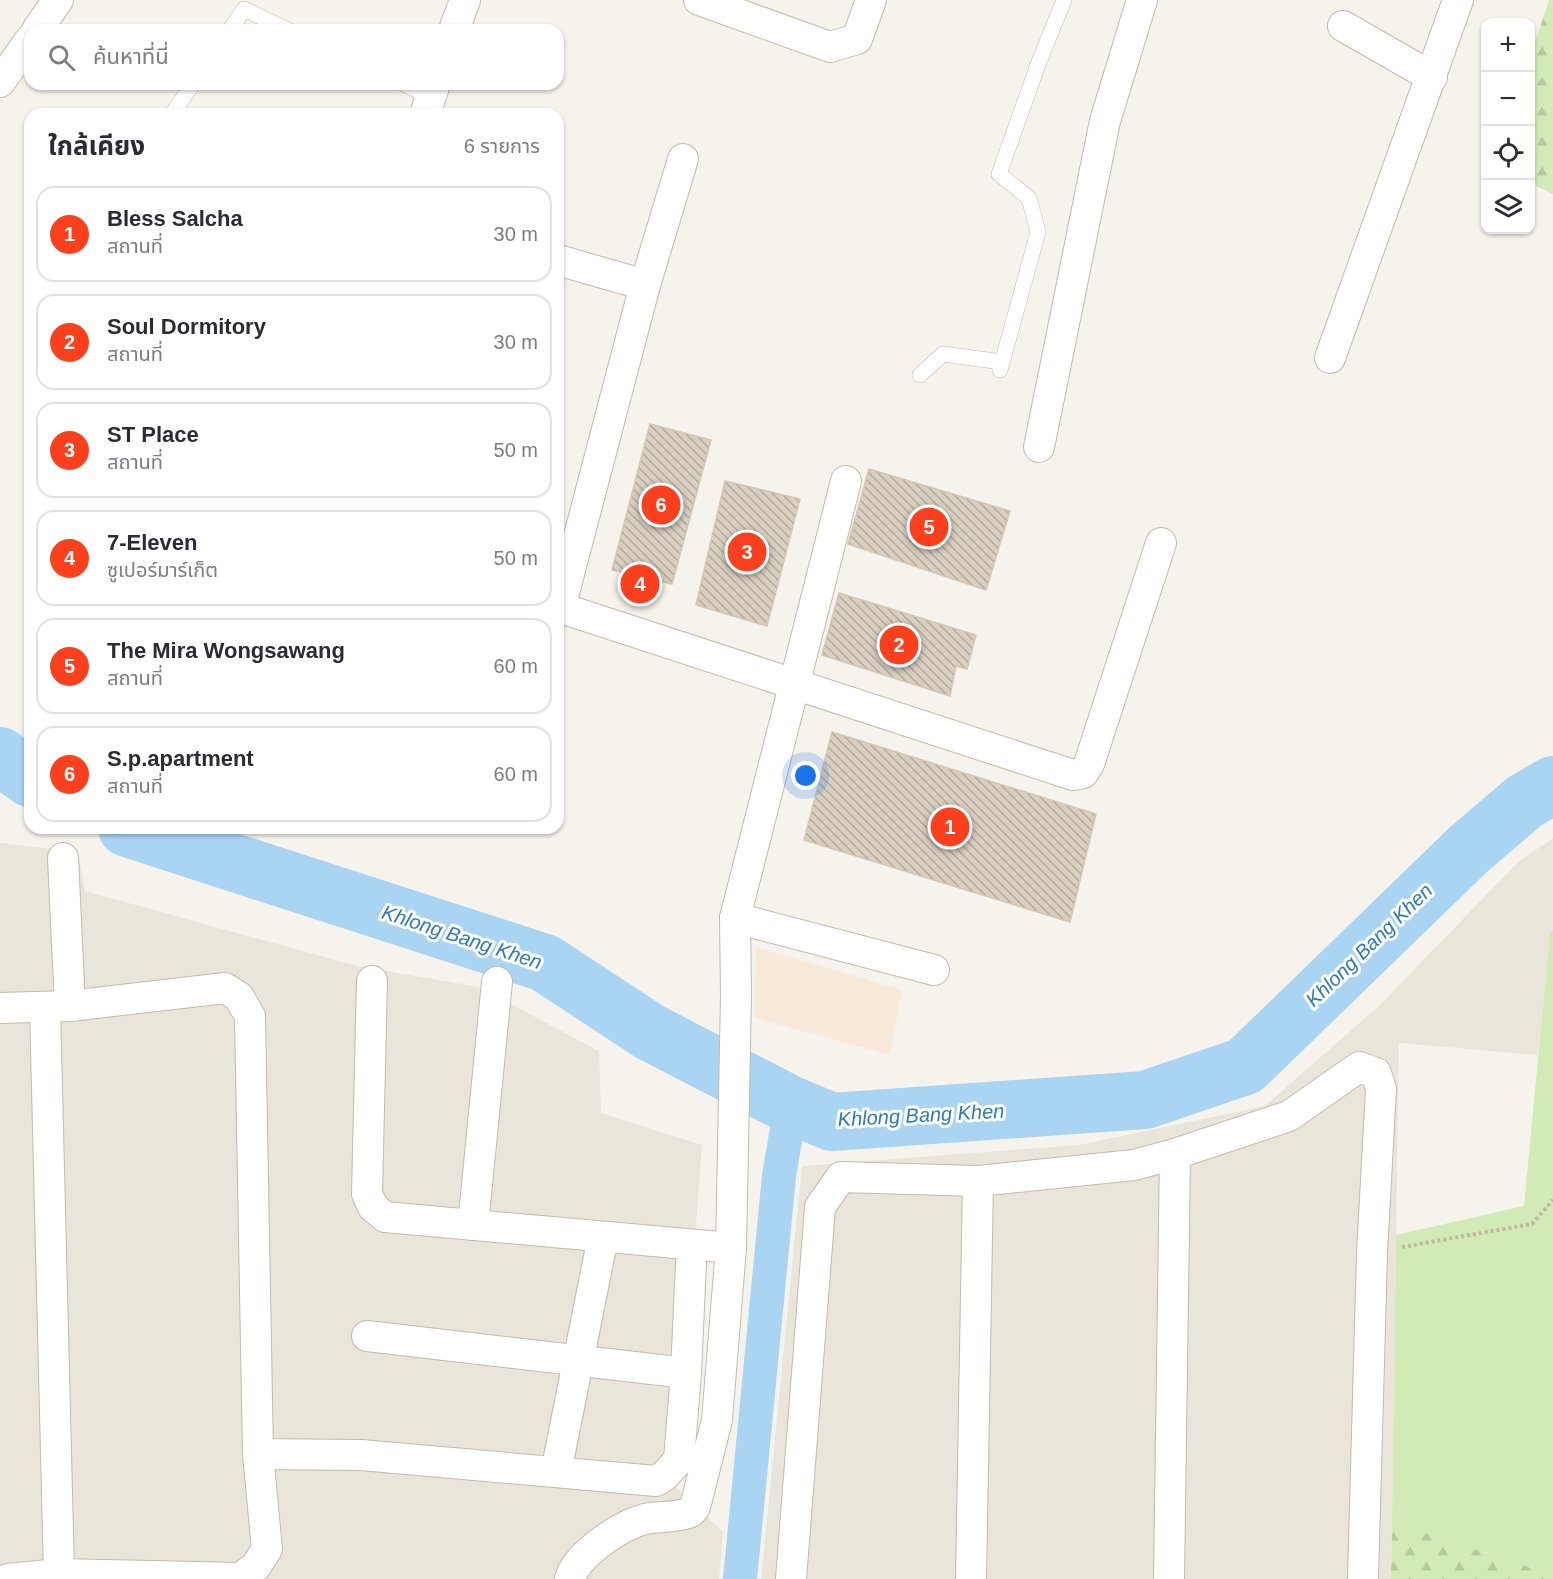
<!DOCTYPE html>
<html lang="th">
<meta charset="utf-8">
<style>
body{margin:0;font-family:Arial,"Noto Sans Thai",sans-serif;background:#f7f7f7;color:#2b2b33}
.controls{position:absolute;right:18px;top:18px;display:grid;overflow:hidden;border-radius:12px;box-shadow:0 2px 4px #0004}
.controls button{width:54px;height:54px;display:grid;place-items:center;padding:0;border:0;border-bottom:2px solid #e1e1e2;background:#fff;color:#2b2b33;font:30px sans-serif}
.you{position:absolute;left:806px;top:776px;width:21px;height:21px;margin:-15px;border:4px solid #fff;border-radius:50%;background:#1a73e8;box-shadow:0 0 0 9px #1a73e833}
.badge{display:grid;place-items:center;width:39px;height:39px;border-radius:50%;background:#fc3f1d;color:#fff;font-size:20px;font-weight:700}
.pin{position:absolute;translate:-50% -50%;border:3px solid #fff;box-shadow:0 2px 6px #0006}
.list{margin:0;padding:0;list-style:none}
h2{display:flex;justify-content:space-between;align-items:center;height:78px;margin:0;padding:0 24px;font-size:26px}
h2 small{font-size:20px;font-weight:400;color:#7c7c81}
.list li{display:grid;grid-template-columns:39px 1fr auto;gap:18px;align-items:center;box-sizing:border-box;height:96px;margin:0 12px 12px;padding:0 12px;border:2px solid #e1e1e2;border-radius:18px}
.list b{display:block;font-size:22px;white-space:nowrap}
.list p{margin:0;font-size:20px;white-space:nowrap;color:#7c7c81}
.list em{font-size:20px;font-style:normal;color:#7c7c81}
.icon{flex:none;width:33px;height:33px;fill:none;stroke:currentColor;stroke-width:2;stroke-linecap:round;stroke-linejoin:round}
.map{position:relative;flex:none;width:1553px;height:1579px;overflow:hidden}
.search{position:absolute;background:#fff;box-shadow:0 2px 4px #0004;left:24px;top:24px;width:540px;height:66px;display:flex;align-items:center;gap:15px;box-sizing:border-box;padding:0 21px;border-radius:18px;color:#7c7c81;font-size:22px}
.panel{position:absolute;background:#fff;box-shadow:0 2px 4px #0004;left:24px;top:108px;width:540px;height:726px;border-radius:18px}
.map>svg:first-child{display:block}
.residential{fill:#eae5da}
.commercial{fill:#f7ead8}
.grass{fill:#d2eab5}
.forest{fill:url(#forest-firs)}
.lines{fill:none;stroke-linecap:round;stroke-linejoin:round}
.canal{stroke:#a9d4f2;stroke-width:34}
.river{stroke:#a9d4f2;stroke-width:58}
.building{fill:url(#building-back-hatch);stroke:#d3c7b4;stroke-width:1.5}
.service-casing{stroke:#c2bbae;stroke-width:16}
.minor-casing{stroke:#c2bbae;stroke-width:32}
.path{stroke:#c4b79f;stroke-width:4;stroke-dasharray:3 3;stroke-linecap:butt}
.service{stroke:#fff;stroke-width:15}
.minor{stroke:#fff;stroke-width:30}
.labels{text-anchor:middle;stroke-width:6;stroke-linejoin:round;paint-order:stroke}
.water-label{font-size:20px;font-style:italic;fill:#2e7ab2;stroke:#fff}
</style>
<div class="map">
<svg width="1553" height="1579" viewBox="0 0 1553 1579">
<defs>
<pattern id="forest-firs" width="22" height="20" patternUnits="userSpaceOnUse" patternTransform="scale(1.5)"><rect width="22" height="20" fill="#d2eab5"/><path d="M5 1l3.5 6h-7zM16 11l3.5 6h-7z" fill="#b6ca9c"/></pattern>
<pattern id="building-back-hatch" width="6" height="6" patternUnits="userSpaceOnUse" patternTransform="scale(1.5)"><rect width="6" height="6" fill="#d8cfc1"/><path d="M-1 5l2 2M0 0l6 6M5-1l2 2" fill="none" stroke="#b1aa9e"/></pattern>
</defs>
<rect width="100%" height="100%" fill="#f6f3ec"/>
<g class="residential">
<path d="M 1553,838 L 1553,930 L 1550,933 L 1538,1055 L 1399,1043 L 1391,1579 L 761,1579 L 802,1166 L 1079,1145 L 1265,1106 L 1379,1006 L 1518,862 Z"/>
<path d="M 0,843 L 78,852 L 85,891 L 357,966 L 479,987 L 599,1051 L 601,1113 L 702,1145 L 676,1487 L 723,1532 L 719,1579 L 0,1579 Z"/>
</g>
<path class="commercial" d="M 756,947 L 902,990 L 890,1055 L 755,1018 Z"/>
<path class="grass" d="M 1553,930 L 1553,1575 L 1392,1522 L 1396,1235 L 1524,1206 L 1550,933 Z"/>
<g class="forest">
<path d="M 1549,0 L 1553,0 L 1553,194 L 1530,183 L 1531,55 Z"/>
<path d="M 1392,1522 L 1553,1575 L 1553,1579 L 1391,1579 Z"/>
</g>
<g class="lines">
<path class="canal" d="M 740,1579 L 779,1176 L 791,1105"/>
<g class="river">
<path d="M 0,756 L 30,778"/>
<path d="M 127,828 L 545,963 L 650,1032 L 789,1104 L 832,1122 L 1145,1100 L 1245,1066 L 1468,850 L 1524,802 L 1553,785"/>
</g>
</g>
<g class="building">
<path d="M 650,424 L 711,440 L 672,584 L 612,570 Z"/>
<path d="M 869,469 L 1010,511 L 986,590 L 848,544 Z"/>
<path d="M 725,481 L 800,499 L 767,626 L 696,605 Z"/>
<path d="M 839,593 L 976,635 L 967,669 L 956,666 L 950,696 L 822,655 Z"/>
<path d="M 832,732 L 1096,814 L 1070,922 L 804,840 Z"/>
</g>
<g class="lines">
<g class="service-casing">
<g id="service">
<path d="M 230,30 L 244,9 L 288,30"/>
<path d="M 404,84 L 431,97"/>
<path d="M 172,114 L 193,84"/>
<path d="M 1000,370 L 1038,232 L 1029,198 L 999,174 L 1039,62 L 1064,0"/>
<path d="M 920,375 L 943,354 L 1002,362"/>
</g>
</g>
<g class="minor-casing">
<g id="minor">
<path d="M 699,0 L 830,47 L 857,39 L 871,0"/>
<path d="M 1343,26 L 1432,77"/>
<path d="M 37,30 L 58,0"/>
<path d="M 454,30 L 465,0"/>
<path d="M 0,82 L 30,40"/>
<path d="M 425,114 L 435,84"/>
<path d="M 558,260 L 645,285"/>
<path d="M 1330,358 L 1458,0"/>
<path d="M 1039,447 L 1105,121 L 1142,0"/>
<path d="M 558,607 L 1073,775 L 1083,773 L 1089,764 L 1161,543"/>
<path d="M 560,608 L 645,285 L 683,159"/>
<path d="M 63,858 L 70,1006"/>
<path d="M 735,918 L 934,970"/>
<path d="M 372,981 L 367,1194 L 373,1207 L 385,1217 L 731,1248"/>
<path d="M 45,1007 L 59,1574"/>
<path d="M 0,1008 L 70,1006 L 225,988 L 239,997 L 250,1016 L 258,1454 L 267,1549 L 256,1566 L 241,1578 L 59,1574 L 8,1579"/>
<path d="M 473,1225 L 497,982"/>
<path d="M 367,1336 L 686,1373"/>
<path d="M 258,1454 L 361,1455 L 656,1481 L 664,1476 L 679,1460 L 686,1373 L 691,1263"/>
<path d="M 556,1472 L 603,1237"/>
<path d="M 570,1579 C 576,1555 621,1525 645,1519 C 660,1516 677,1518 691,1512 L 695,1507 L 717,1420 L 731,1248 L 736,995 L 735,918 L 846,481"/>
<path d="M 791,1579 L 820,1207 L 841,1177 L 978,1181 L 1134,1165 L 1175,1154 L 1289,1116 L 1359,1067 L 1376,1073 L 1381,1089 L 1372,1253 L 1363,1579"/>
<path d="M 971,1579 L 978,1181"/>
<path d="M 1169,1579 L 1175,1154"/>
</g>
</g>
<path class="path" d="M 1402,1247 L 1532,1224 L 1553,1200"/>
<use href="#service" class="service"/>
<use href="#minor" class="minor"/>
</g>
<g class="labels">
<g class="water-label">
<text transform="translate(462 937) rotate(18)" y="7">Khlong Bang Khen</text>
<text transform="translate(1369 945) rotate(-44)" y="7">Khlong Bang Khen</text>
<text transform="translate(921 1115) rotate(-3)" y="7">Khlong Bang Khen</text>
</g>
</g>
</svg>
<div class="controls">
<button>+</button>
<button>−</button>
<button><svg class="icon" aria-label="locate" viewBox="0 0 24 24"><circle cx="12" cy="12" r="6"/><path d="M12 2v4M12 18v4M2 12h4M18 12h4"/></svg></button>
<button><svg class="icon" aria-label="layers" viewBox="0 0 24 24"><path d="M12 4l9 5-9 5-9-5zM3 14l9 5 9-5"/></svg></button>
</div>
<div class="you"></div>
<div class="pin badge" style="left:950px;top:827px">1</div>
<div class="pin badge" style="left:899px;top:645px">2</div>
<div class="pin badge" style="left:747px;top:552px">3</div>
<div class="pin badge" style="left:640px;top:584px">4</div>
<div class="pin badge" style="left:929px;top:527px">5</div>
<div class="pin badge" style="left:661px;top:505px">6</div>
<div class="search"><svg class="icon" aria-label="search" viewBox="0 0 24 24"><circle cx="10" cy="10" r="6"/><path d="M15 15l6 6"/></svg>ค้นหาที่นี่</div>
<section class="panel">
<h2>ใกล้เคียง<small>6 รายการ</small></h2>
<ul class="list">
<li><span class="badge">1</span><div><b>Bless Salcha</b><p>สถานที่</p></div><em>30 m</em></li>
<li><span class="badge">2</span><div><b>Soul Dormitory</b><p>สถานที่</p></div><em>30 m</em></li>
<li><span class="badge">3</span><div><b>ST Place</b><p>สถานที่</p></div><em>50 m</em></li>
<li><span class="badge">4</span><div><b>7-Eleven</b><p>ซูเปอร์มาร์เก็ต</p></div><em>50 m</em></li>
<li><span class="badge">5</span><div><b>The Mira Wongsawang</b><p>สถานที่</p></div><em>60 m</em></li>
<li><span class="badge">6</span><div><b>S.p.apartment</b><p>สถานที่</p></div><em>60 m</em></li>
</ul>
</section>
</div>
